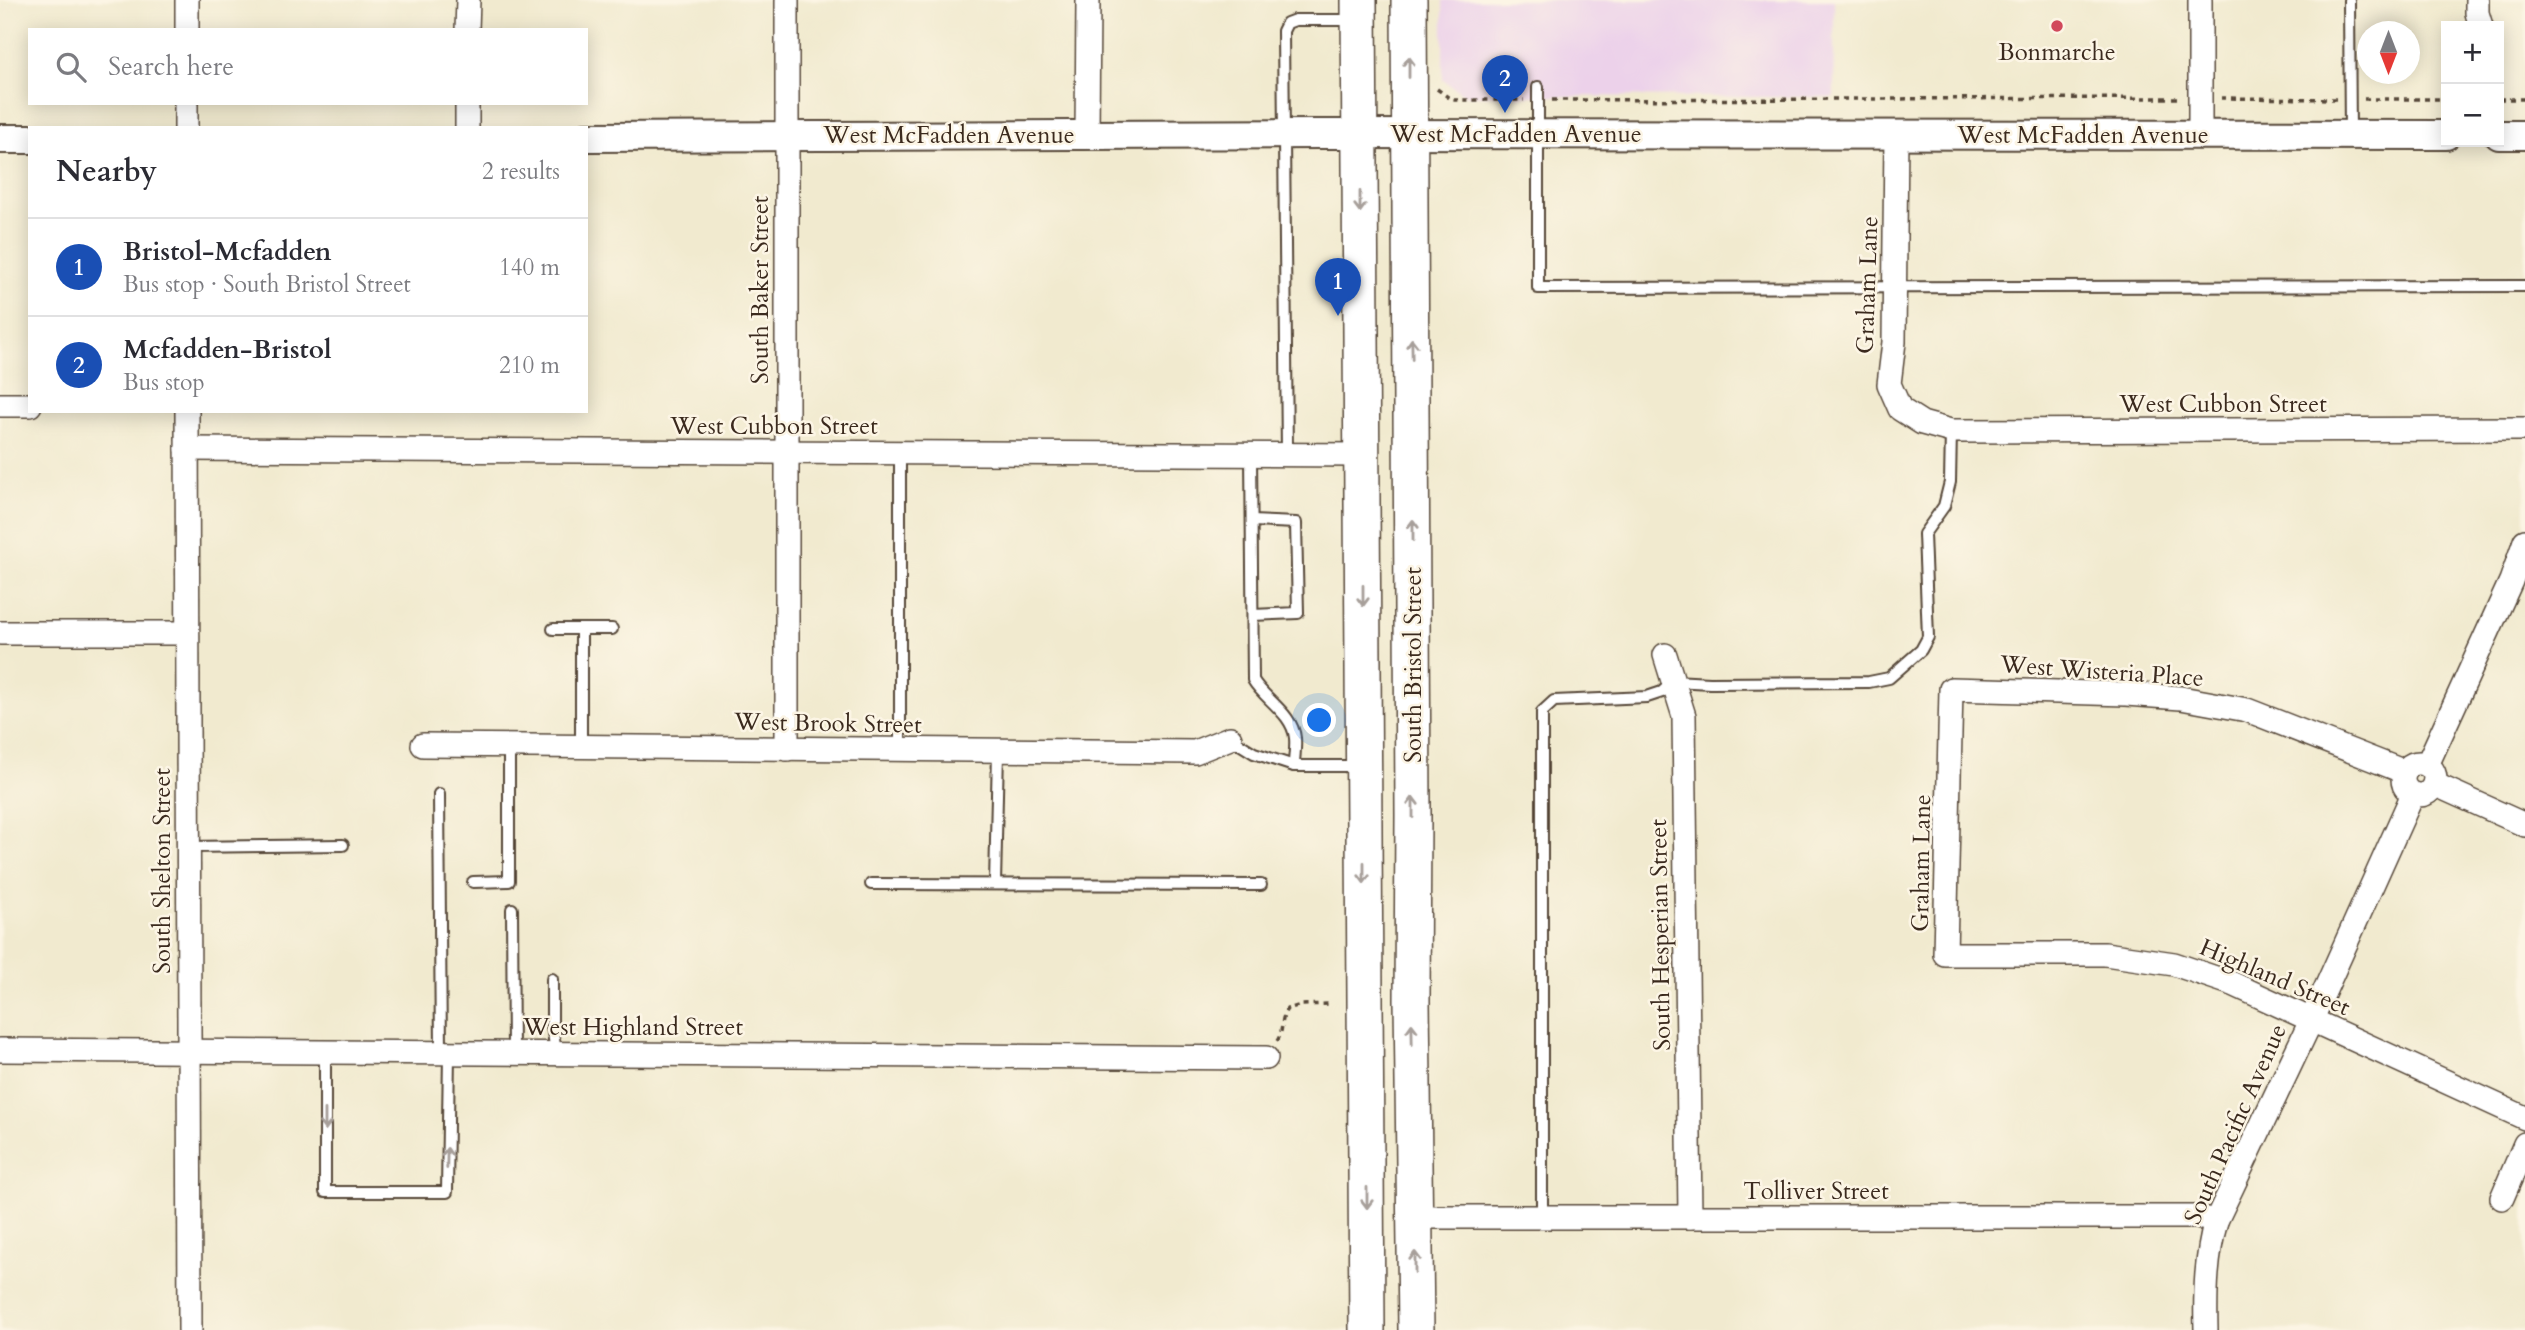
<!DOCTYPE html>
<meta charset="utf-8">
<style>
body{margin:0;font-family:Cardo,serif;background:#f2f2f3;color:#2b2b33}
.controls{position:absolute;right:21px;top:21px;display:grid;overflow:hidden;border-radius:0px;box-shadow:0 4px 18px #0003}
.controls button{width:63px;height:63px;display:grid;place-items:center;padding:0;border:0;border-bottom:2px solid #e1e1e2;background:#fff;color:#2b2b33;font:35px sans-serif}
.compass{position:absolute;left:2357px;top:21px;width:63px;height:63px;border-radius:50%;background:#fff;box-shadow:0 4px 18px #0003;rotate:180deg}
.you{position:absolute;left:1320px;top:721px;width:24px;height:24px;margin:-18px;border:5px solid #fff;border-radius:50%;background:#1a73e8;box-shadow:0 0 0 10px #1a73e833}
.badge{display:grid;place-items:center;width:46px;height:46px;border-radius:50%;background:#1a73e8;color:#fff;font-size:23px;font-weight:700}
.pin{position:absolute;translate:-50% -58px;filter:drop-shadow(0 2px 4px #0008)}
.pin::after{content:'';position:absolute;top:37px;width:24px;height:21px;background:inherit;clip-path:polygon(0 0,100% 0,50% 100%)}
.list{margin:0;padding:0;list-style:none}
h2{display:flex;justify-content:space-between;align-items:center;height:91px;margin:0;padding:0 28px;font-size:30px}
h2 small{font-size:23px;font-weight:400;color:#7c7c81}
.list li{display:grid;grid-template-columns:46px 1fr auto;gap:21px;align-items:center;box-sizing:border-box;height:98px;padding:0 28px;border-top:2px solid #e1e1e2}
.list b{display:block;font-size:26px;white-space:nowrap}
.list p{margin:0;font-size:23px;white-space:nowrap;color:#7c7c81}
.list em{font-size:23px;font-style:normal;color:#7c7c81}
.icon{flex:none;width:38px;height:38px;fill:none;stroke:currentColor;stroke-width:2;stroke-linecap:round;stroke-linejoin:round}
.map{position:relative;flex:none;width:2525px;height:1330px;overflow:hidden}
.search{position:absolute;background:#fff;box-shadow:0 4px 18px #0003;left:28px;top:28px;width:560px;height:77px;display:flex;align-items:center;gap:18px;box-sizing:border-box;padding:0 24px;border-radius:0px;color:#7c7c81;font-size:26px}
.panel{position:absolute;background:#fff;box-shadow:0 4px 18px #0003;left:28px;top:126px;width:560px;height:287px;border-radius:0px}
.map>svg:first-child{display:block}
.built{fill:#ecd1ea}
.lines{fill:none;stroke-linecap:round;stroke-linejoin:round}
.service-casing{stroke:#564739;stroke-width:14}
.minor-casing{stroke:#564739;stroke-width:26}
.tertiary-casing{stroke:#564739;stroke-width:32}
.primary-casing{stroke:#564739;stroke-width:38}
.path{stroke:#564739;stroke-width:3.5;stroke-dasharray:5 5;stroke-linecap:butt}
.service{stroke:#fff;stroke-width:10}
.minor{stroke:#fff;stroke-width:23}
.tertiary{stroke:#fff;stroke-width:28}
.primary{stroke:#fff;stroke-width:35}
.oneway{stroke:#a79f9a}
.poi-dot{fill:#d1495b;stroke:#fcf5e5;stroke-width:2.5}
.labels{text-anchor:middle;stroke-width:5;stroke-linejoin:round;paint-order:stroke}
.poi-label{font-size:24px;fill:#3b2a1e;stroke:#fcf5e5}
.street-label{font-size:24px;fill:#3b2a1e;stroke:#fcf5e5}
</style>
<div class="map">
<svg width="2525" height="1330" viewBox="0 0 2525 1330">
<rect width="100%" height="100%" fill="#fcf5e5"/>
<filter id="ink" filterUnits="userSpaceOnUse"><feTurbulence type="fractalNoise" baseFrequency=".0143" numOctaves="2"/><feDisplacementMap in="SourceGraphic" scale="14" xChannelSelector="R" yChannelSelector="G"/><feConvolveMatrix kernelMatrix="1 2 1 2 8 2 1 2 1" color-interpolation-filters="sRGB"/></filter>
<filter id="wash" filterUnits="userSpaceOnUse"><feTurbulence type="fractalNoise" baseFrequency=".00686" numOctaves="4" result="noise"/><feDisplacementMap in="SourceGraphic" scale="28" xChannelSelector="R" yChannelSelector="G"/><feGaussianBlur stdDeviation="1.57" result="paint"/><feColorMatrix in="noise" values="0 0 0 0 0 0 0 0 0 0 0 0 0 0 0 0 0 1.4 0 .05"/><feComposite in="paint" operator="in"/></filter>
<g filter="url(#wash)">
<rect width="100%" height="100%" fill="#f1eacf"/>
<path class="built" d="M 1443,0 L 1834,0 L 1834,97 L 1466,96 L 1443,80 Z"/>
</g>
<g filter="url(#ink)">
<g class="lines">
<g class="service-casing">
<g id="service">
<path d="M 2349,0 L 2350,135"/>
<path d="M 1538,87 L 1538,288 L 2525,286"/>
<path d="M 900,453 L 900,750"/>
<path d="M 1251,454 L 1253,680 C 1264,699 1293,714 1295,738 C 1296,747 1294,756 1294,766 L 1357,766"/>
<path d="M 1287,454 L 1283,31 L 1287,23 L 1295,20 L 1356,20"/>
<path d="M 1252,521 L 1296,523 L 1298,613 L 1253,615"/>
<path d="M 553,629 L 612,629"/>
<path d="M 581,629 L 581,747"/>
<path d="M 1230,738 L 1254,753 L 1294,766"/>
<path d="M 439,794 L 441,1052"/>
<path d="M 188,847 L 343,845"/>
<path d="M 473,882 L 509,881 L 509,746"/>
<path d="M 871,884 L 1261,885"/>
<path d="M 995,884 L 998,751"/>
<path d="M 512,909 L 513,1053"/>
<path d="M 552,979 L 552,1025 L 556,1053"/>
<path d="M 325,1052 L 325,1192 L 447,1192 L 449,1053"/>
<path d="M 1542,1217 L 1542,712 L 1554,701 L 1647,697 L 1662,692 L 1674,681 L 1710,683 L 1869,682 L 1889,678 L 1921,650 L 1928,637 L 1924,534 L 1944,506 L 1950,482 L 1951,431"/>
</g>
</g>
<g class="minor-casing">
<g id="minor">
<path d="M 787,0 L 787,749"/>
<path d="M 2200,0 L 2200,135"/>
<path d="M 2477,0 L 2477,13 L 2481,26"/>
<path d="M 187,30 L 187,0"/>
<path d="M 467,30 L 468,0"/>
<path d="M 186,128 L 186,103"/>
<path d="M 467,128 L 467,103"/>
<path d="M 1896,134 L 1894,342 L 1889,384 L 1900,409 L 1922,423 L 1951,431 L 2525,429"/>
<path d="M 1087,135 L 1088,0"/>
<path d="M 0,405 L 30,405"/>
<path d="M 187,411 L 190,1330"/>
<path d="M 187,449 L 1362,455"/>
<path d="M 0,633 L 187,633"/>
<path d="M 1665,655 L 1684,716 L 1690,1217"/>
<path d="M 423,745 L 1195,752 L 1230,738"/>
<circle cx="2419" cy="779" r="16"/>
<path d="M 2427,765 L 2511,581 L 2525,541"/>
<path d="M 2405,772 L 2247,710 L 2181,698 L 2126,694 L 1951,689 L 1945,954 L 2105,954 L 2174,964 L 2233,984 L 2525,1118"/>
<path d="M 2434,784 L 2525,825"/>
<path d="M 0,1050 L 1266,1058"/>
<path d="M 2502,1198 L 2525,1144"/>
<path d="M 1415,1217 L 2197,1217 L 2216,1221"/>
<path d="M 2206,1330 C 2205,1292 2206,1257 2216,1221 L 2311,1021 L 2413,794"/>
</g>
</g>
<g class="tertiary-casing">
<g id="tertiary">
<path d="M 2499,135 L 2525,135"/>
<path d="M 586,137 L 1320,134 L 2446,135"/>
<path d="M 0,139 L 30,139"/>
</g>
</g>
<g class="primary-casing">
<g id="primary">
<path d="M 1359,0 L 1367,1330"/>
<path d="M 1409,0 L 1413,815 L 1412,1000 L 1416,1330"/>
</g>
</g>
<g class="path">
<path d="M 1437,89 L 1452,100 L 1524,100"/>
<path d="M 2221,98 L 2336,99"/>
<path d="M 2364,99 L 2446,99"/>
<path d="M 2499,99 L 2525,99"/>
<path d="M 1552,100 L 2178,98"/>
<path d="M 1277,1041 C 1284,1031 1280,1019 1287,1009 L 1301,1005 L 1329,1004"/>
</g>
<use href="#service" class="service"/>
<use href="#minor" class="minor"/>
<use href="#tertiary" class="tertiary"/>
<use href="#primary" class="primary"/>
</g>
<defs><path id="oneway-shaft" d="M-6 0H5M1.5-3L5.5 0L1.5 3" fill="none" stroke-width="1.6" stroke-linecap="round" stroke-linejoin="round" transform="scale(1.75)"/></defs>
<g class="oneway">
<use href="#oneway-shaft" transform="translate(1409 67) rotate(-90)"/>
<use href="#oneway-shaft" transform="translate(1360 202) rotate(90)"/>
<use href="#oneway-shaft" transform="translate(1412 349) rotate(-91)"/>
<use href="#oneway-shaft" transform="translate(1413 530) rotate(-90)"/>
<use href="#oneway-shaft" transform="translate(1363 596) rotate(90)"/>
<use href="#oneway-shaft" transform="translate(1413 807) rotate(-90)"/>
<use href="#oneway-shaft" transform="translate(1364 873) rotate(90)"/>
<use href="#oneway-shaft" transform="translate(1412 1034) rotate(-91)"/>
<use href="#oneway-shaft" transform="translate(325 1120) rotate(90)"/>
<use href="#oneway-shaft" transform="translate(447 1158) rotate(-89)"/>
<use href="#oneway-shaft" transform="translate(1367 1198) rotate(90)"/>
<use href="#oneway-shaft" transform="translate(1415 1262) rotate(-90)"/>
</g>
</g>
<circle class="poi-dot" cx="2057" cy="26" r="7"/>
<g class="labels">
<g class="poi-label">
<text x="2057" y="60">Bonmarche</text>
</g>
<g class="street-label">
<text x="1516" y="142">West McFadden Avenue</text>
<text x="949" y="143">West McFadden Avenue</text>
<text x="2083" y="143">West McFadden Avenue</text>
<text transform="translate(1867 285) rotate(-88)" y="8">Graham Lane</text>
<text transform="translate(760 290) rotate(-90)" y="8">South Baker Street</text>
<text x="2223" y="412">West Cubbon Street</text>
<text x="774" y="434">West Cubbon Street</text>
<text transform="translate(1413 665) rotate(-90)" y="8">South Bristol Street</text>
<text transform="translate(2102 671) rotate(4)" y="8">West Wisteria Place</text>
<text transform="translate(828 723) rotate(1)" y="8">West Brook Street</text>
<text transform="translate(1921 863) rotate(-89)" y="8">Graham Lane</text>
<text transform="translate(162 871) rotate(-90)" y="8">South Shelton Street</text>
<text transform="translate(1660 935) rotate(-91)" y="8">South Hesperian Street</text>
<text transform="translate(2275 977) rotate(23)" y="8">Highland Street</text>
<text x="633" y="1035">West Highland Street</text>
<text transform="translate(2235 1124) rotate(-66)" y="8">South Pacific Avenue</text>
<text x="1816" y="1199">Tolliver Street</text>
</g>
</g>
</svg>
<div class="controls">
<button>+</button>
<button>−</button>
</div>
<svg class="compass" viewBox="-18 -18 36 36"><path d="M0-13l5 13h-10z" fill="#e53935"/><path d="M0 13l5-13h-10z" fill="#7c7c81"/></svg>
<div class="you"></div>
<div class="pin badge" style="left:1338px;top:316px;background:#1a4fb4">1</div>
<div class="pin badge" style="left:1505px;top:113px;background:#1a4fb4">2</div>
<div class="search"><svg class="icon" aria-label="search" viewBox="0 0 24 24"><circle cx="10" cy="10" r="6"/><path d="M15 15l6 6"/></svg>Search here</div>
<section class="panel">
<h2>Nearby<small>2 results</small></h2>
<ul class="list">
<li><span class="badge" style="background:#1a4fb4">1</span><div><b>Bristol-Mcfadden</b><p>Bus stop · South Bristol Street</p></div><em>140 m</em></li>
<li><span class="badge" style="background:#1a4fb4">2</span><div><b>Mcfadden-Bristol</b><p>Bus stop</p></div><em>210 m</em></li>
</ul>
</section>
</div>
